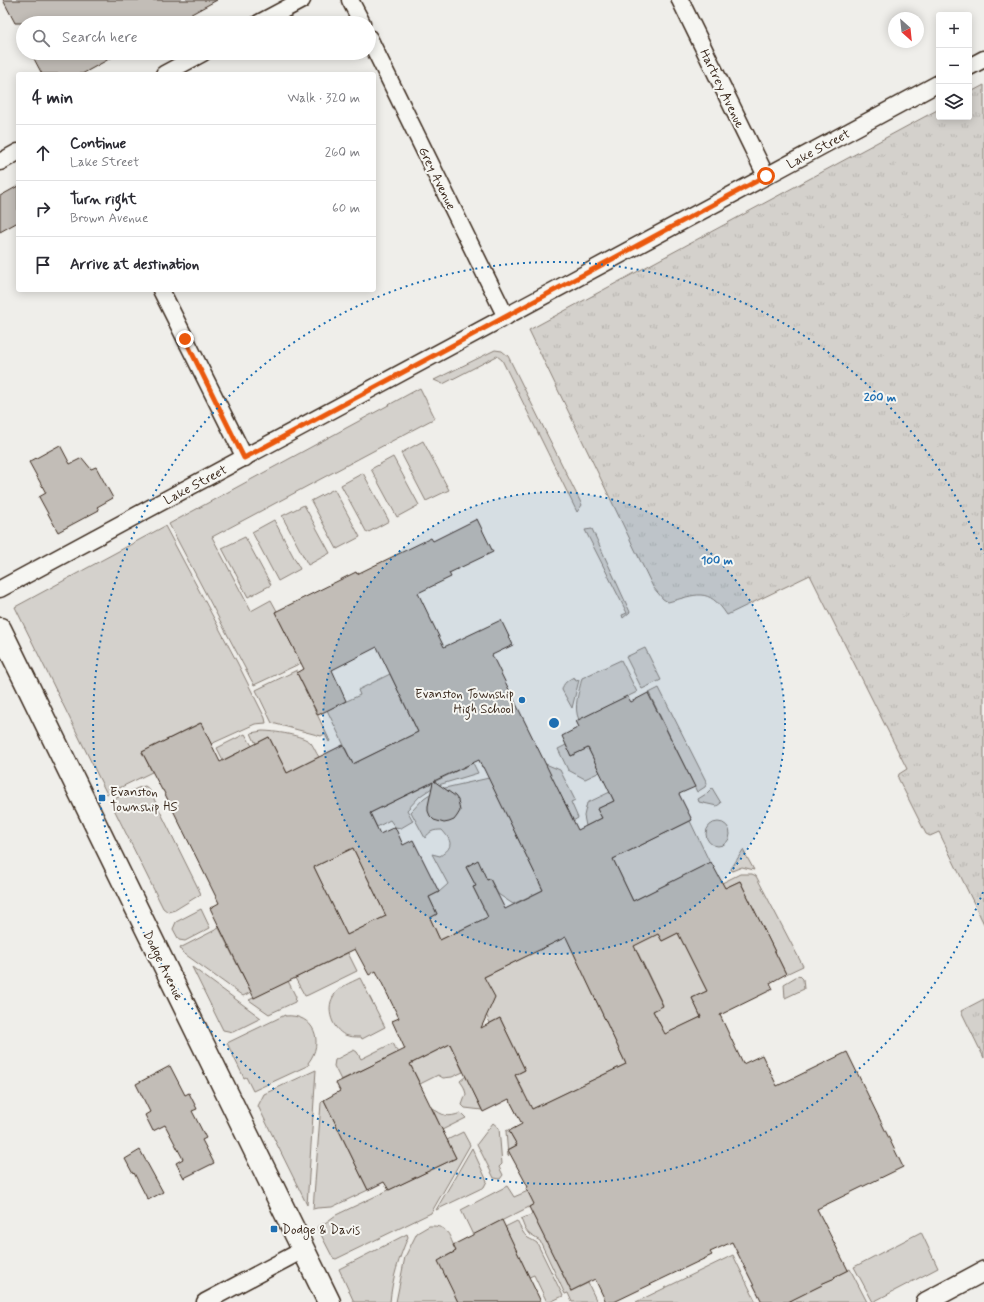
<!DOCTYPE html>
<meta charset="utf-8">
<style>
body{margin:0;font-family:Mynerve,sans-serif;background:#f2f2f3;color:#2b2b33}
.controls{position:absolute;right:12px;top:12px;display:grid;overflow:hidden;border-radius:4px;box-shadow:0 2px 10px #0003}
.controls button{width:36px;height:36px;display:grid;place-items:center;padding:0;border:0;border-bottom:1px solid #e1e1e2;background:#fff;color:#2b2b33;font:20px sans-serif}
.compass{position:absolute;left:888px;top:12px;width:36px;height:36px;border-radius:50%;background:#fff;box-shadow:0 2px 10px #0003;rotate:153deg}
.stop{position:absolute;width:12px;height:12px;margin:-9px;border:3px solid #ea580c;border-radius:50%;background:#fff}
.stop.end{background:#ea580c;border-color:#fff;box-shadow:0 1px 4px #0008}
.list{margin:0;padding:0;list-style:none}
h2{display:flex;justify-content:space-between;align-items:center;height:52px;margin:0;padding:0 16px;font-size:17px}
h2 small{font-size:13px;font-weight:400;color:#7c7c81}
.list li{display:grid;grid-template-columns:26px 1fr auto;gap:12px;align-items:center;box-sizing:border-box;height:56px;padding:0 16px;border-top:1px solid #e1e1e2}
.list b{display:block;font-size:15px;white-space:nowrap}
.list p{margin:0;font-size:13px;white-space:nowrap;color:#7c7c81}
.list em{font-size:13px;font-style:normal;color:#7c7c81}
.icon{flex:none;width:22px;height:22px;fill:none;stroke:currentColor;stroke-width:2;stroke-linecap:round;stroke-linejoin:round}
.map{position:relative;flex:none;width:984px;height:1302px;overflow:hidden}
.search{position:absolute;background:#fff;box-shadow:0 2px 10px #0003;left:16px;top:16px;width:360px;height:44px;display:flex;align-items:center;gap:10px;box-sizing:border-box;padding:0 14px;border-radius:22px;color:#7c7c81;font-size:15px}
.panel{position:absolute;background:#fff;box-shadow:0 2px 10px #0003;left:16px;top:72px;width:360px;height:220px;border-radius:4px}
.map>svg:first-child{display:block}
.green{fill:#d4d1cc;stroke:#887e75}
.park{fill:url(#park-tufts);stroke:#887e75}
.building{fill:#c2bdb7;stroke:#3b2a1e;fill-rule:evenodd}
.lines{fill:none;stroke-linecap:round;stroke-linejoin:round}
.minor-casing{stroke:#3b2a1e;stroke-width:19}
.tertiary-casing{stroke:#3b2a1e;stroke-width:22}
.secondary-casing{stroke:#3b2a1e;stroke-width:25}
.minor{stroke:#f6f6f2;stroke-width:16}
.tertiary{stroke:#f6f6f2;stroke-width:19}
.secondary{stroke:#f6f6f2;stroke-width:22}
.route{stroke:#ea580c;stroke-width:5}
.ring{fill:none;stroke:#1f6fb2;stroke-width:2;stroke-dasharray:2 4}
.poi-dot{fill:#1f6fb2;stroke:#f6f6f2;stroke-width:1.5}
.labels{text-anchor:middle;stroke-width:4;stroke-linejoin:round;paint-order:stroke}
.street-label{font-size:13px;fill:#3b2a1e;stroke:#f6f6f2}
.poi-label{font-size:13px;fill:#3b2a1e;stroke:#f6f6f2;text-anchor:start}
.centre{fill:#1f6fb2;stroke:#f6f6f2;stroke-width:2}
.ring-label{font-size:12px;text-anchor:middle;font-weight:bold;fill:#1f6fb2;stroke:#f6f6f2;stroke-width:4;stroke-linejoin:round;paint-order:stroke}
</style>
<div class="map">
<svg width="984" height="1302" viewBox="0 0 984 1302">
<defs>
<pattern id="park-tufts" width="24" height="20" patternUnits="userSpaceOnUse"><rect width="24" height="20" fill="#d4d1cc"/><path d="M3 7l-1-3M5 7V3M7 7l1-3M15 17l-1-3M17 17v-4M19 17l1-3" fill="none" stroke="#b7b4af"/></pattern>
</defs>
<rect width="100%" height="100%" fill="#efeeea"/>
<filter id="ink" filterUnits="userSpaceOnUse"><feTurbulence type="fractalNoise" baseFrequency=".025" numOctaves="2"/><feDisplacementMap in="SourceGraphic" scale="8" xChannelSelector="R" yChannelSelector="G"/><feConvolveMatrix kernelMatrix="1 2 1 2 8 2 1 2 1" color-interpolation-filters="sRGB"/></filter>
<g filter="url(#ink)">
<g class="green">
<path d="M 495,350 L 502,351 L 508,356 L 582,505 L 577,512 L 502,360 L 497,356 L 443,384 L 434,380 Z"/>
<path d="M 420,388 L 435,418 L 212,537 L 251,611 L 271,600 L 277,611 L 275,612 L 301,663 L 254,685 L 169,524 Z"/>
<path d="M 423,441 L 449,490 L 426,501 L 401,453 Z"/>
<path d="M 393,457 L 419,505 L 397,517 L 371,469 Z"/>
<path d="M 363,473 L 389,521 L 367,533 L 341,485 Z"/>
<path d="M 334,489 L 360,537 L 337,549 L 311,501 Z"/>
<path d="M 304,505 L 330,553 L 308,565 L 282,516 Z"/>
<path d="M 274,520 L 300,569 L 278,581 L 252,532 Z"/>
<path d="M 165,526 L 237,662 L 265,718 L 266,723 L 255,724 L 211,744 L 200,723 L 142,752 L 152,772 L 107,794 L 15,607 Z"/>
<path d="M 592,529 L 630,612 L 623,618 L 622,615 L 627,613 L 585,530 Z"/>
<path d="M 245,537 L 271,585 L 248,597 L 222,548 Z"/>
<path d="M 645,648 L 661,680 L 642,689 L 626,657 Z"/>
<path d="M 621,660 L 637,692 L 579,720 C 573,707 579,692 582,678 Z"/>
<path d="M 297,670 L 297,673 L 330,741 L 329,742 L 325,734 L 321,736 L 272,723 L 256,690 Z"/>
<path d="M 390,674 L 418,732 L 353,764 L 327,710 L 360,695 L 358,690 Z"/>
<path d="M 574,677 L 576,681 L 579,680 L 572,708 L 562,690 C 563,683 568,680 574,677 Z"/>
<path d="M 659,688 L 707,783 L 705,787 L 697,792 L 649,693 Z"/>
<path d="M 262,731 C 273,731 304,735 311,743 C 314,747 316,753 319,757 L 287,773 L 269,737 L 257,743 L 256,741 L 255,742 L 251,733 Z"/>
<path d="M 245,734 L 252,746 L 223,760 L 217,748 Z"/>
<path d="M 566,745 L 571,756 L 588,748 L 600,772 L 585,779 L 568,770 L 558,749 Z"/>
<path d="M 536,760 L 560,770 L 575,800 L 571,802 L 578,818 L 573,821 Z"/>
<path d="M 473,763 L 478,773 L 435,786 L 420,796 L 407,810 L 413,821 L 401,828 L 395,827 L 390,820 L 377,827 L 370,813 Z"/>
<path d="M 489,778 L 543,890 L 513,904 L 498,894 L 490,879 L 487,880 L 477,861 L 466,867 L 476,886 L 473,887 L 488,917 L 440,940 L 430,918 L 437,914 L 429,897 L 439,892 L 448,884 L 432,854 L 440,856 C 454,847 452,841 442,830 C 433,830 430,831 425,838 L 411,812 L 424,798 L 436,790 Z"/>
<path d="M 145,786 L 149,789 L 201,894 L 175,910 L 168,912 L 163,908 L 110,801 L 138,788 Z"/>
<path d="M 712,788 L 721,803 L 717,806 L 699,802 L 698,799 L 706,794 Z"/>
<path d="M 610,792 L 614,801 L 597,809 L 602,818 L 586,826 L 584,816 L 587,803 Z"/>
<path d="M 690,821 L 710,863 L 633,901 L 613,859 Z"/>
<circle cx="718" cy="834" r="12"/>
<path d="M 353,848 L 386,916 L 347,935 L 314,867 Z"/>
<path d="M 743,850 L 754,870 L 742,867 L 732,871 L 731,869 Z"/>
<path d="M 740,874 L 752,874 L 756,876 L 803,966 L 786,974 L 740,881 L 725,888 L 722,883 Z"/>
<path d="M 201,909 L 210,928 L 185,941 L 179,940 L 173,929 L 176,922 Z"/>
<path d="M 219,928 L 251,992 L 243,996 L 182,952 L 180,948 Z"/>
<path d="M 658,933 L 662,941 L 678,933 L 707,991 L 692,998 L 701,1017 L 660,1037 L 662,1028 L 653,1011 L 663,1005 L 638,953 L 624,951 Z"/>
<path d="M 571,934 L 570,945 L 626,1064 L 518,1116 L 509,1099 L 524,1092 L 515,1075 L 525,1070 L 500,1018 L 490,1023 L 482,1006 L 482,978 Z"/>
<path d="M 348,953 L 357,971 L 308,995 L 305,996 L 295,978 Z"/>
<path d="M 192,967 L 261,1018 L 233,1032 L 223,1030 Z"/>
<path d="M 799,975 L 803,979 L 804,989 L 785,998 L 784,984 Z"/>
<path d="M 360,978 L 385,1027 L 362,1039 L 361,1037 C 355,1037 350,1037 345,1035 C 332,1029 326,1009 333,997 C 338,987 350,983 360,978 Z"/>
<path d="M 288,981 L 296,997 L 295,1002 L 269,1014 L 249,1000 Z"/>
<path d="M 285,1015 L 285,1016 C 314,1013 325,1042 308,1063 L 309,1065 L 253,1091 L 246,1077 L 244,1078 L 227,1043 Z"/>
<path d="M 393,1043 L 398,1053 L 341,1080 L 334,1066 L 335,1060 L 354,1050 L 357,1052 L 361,1059 Z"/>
<path d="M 450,1044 L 463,1072 L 452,1077 L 443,1078 L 438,1075 L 420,1084 L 410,1064 Z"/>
<path d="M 316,1070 L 307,1205 L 258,1106 L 264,1094 Z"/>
<path d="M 466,1076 L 482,1110 L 465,1108 L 462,1105 L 466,1094 L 464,1087 L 460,1081 Z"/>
<path d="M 324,1100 L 368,1190 L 332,1207 L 317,1208 L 313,1209 L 321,1103 Z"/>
<path d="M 432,1108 C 444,1116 447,1118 461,1113 L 466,1118 L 442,1130 Z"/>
<path d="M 493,1123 L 499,1128 L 502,1164 L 499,1167 L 503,1175 L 500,1179 L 494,1178 L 477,1144 Z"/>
<path d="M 510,1129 L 511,1130 L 509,1131 L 517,1145 L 507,1150 L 509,1155 L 508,1156 L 506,1131 Z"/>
<path d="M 463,1132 L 470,1145 L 431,1213 L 336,1259 L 333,1258 L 317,1227 L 325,1223 L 336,1215 L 456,1158 L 447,1140 Z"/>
<path d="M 472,1148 L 487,1181 L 484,1187 L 436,1210 Z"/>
<path d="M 507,1186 L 514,1197 L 528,1191 L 531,1197 L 539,1202 L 473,1235 L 461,1210 Z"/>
<path d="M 533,1214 L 571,1291 L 588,1283 L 597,1302 L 572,1302 L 568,1293 L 565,1294 L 540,1241 L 529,1234 L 525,1229 L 521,1219 Z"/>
<path d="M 517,1221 C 520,1227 523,1234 528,1238 C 532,1240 534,1241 537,1243 L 563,1296 L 550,1302 L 547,1302 L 534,1275 L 529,1277 L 505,1227 Z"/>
<path d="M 429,1226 C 449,1225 449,1236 456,1251 L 442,1258 L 458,1302 L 396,1302 L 405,1257 L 417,1233 Z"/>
<path d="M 921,1232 L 938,1268 L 873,1302 L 854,1267 Z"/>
<path d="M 407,1234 L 408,1237 C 399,1258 392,1279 390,1302 L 354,1302 L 339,1269 Z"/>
<path d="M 733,1255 L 756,1302 L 636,1302 Z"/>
<path d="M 850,1269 L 867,1302 L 786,1302 L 822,1285 L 821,1284 L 834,1278 L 834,1277 Z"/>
</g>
<g class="park">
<path d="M 984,85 L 984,924 L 939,832 L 930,836 L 926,834 L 898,778 L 899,774 L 907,769 L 810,575 L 727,615 C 708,586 696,595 668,602 L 663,599 L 653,587 L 529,330 L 939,109 L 939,117 L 969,117 L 969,93 Z"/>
<path d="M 984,999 L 984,1058 L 961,1011 Z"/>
</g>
<g class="building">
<path d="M 3,0 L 217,0 L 175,23 L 15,23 Z"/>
<path d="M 31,53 L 120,53 L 82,74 L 42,74 Z"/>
<path d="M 18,186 L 18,222 L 0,232 L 0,196 Z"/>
<path d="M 60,445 L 70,464 L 82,458 L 91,469 L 96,467 L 113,498 L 97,507 L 99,510 L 58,532 L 39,497 L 46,493 L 29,462 Z"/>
<path d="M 477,519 L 493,552 L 449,573 L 451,577 L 418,593 L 444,647 L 501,620 L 513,645 L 492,655 L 578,830 L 602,818 L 597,809 L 614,801 L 588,748 L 571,756 L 562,736 L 579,727 L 576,721 L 627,696 L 631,702 L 648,693 L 695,787 L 679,794 L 692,820 L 613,859 L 633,901 L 711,862 L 725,888 L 740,881 L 786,974 L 770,983 L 773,989 L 720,1015 L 743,1064 L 762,1055 L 777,1086 L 847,1052 L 903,1167 L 817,1209 L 848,1270 L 834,1277 L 835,1278 L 821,1284 L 822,1285 L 788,1302 L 762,1302 L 732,1242 L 710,1252 L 712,1255 L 614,1302 L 606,1302 L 595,1279 L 571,1291 L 529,1207 L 534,1204 L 526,1188 L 528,1187 L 508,1150 L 517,1145 L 509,1131 L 522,1124 L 509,1099 L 483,1112 L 450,1044 L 410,1064 L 456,1158 L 389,1190 L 384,1182 L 368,1190 L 324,1100 L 340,1091 L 336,1083 L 405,1049 L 392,1021 L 399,1018 L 376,971 L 369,975 L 355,949 L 254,998 L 210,908 L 219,903 L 163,790 L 162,790 L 142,752 L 201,723 L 220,762 L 269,737 L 287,773 L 343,745 L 353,764 L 418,732 L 377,647 L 332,670 L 346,701 L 318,715 L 297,673 L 304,669 L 275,612 L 356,572 L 357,574 L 431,538 L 433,541 ZM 479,760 L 482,767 L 483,767 L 543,890 L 505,909 L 490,879 L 487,880 L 478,860 L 466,867 L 476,886 L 473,887 L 488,917 L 440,940 L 430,918 L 437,914 L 429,897 L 439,892 L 413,840 L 403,845 L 395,827 L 380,834 L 370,813 L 433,782 L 428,806 L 428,811 L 430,816 L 434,820 L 444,823 L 449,822 L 454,820 L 457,816 L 460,811 L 458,800 L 455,796 L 434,781 ZM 353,848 L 386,916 L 347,935 L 314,867 ZM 678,933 L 707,991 L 692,998 L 701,1017 L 665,1034 L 653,1011 L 663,1006 L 634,946 L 658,934 L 662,941 ZM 566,937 L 626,1064 L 532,1109 L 515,1075 L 525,1070 L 500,1018 L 481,1028 L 495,997 L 484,977 Z"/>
<path d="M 170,1066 L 185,1095 L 189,1093 L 197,1109 L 192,1111 L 206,1138 L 202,1140 L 214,1163 L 184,1178 L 176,1163 L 183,1159 L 165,1125 L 153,1131 L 145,1115 L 150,1112 L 136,1084 Z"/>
<path d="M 140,1150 L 163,1192 L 148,1200 L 134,1173 L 133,1174 L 125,1159 Z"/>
<path d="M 502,1220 L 541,1302 L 458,1302 L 438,1261 L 456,1251 L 453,1245 Z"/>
</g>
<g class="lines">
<g class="minor-casing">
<g id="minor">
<path d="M 350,0 L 362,23"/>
<path d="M 680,0 L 766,176"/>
<path d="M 259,23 L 302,0"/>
<path d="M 369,38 L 506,317"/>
<path d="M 969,67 L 984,59"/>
<path d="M 164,74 L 203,53"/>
<path d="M 0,162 L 18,152"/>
<path d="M 161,290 L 245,458"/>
<path d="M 0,589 L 939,83"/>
<path d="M 205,1302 L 303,1250"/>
</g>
</g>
<g class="tertiary-casing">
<path id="tertiary" d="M 926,1302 L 984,1271"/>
</g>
<g class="secondary-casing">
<path id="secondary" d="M 0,629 L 329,1302"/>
</g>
<use href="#minor" class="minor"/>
<use href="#tertiary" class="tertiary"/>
<use href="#secondary" class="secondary"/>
</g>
</g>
<g class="lines" filter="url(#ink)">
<path class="route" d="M 185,339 L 244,458 L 766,176"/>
</g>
<circle cx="554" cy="723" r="231" fill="#1f6fb2" fill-opacity=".12"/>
<g class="ring">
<circle cx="554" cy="723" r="231"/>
<path d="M983 892A461 461 0 1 1 983 554"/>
</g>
<g class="poi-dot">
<circle cx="522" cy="700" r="4"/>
<rect x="98" y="794" width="8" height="8" rx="2"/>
<rect x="270" y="1225" width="8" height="8" rx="2"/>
</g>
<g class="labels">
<g class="street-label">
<text transform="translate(723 88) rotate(64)" y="5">Hartrey Avenue</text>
<text transform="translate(818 148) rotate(-28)" y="5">Lake Street</text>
<text transform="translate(438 178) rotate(64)" y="5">Grey Avenue</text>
<text transform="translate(195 484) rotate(-28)" y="5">Lake Street</text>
<text transform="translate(164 965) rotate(64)" y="5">Dodge Avenue</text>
</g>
<g class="poi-label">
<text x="514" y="698" text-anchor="end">Evanston Township<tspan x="514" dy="15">High School</tspan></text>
<text x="110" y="796">Evanston<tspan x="110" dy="15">Township HS</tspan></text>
<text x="282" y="1234">Dodge &amp; Davis</text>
</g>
</g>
<circle cx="554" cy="723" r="6" class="centre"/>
<g class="ring-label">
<text x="880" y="401">200 m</text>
<text x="717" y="564">100 m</text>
</g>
</svg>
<div class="controls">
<button>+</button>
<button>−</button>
<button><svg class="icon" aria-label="layers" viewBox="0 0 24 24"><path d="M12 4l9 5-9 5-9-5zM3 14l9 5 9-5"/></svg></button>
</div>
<svg class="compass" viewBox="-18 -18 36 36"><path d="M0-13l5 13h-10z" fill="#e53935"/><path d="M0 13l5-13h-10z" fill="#7c7c81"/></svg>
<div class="stop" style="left:766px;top:176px"></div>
<div class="stop end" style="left:185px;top:339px"></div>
<div class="search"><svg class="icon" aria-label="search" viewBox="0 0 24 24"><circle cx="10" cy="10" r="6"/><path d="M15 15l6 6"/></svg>Search here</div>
<section class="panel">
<h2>4 min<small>Walk · 320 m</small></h2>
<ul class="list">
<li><svg class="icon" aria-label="ahead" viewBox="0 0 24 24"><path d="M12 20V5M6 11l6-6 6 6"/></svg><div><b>Continue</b><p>Lake Street</p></div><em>260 m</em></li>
<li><svg class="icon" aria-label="right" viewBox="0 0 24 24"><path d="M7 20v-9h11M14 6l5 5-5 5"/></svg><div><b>Turn right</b><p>Brown Avenue</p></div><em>60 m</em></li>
<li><svg class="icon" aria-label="arrive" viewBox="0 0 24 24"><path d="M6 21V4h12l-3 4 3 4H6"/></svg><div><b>Arrive at destination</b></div></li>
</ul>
</section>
</div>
